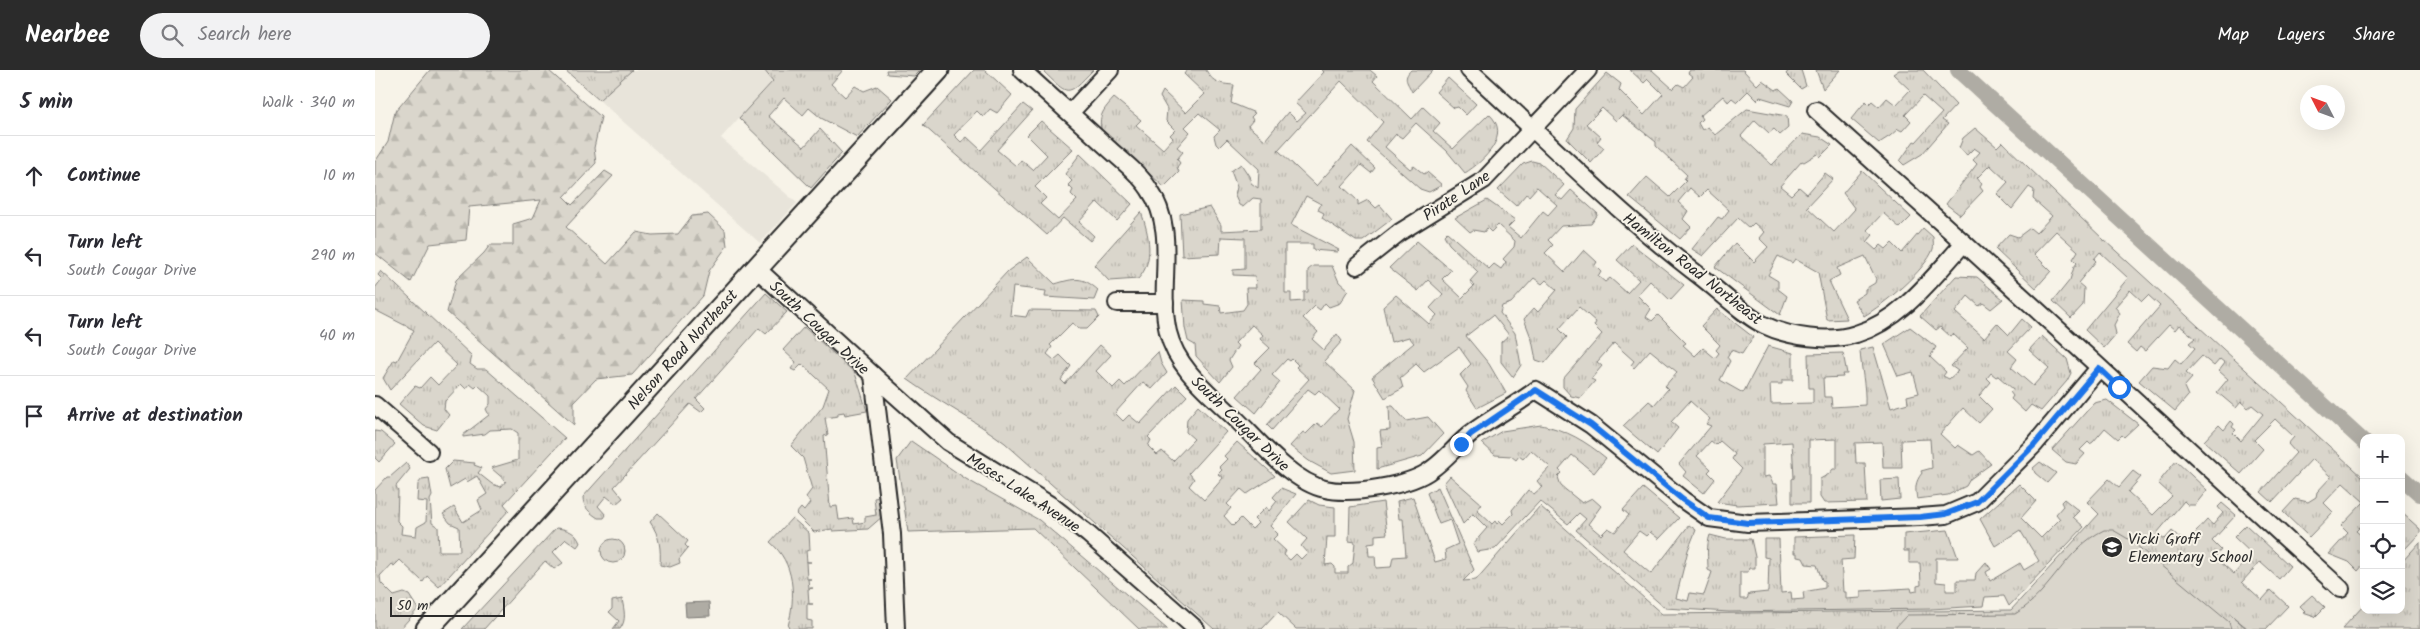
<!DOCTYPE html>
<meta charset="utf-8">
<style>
body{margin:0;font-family:Kalam,sans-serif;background:#f2f2f3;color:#2b2b33}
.controls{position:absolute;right:15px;bottom:15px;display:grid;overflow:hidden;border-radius:10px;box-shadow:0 5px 20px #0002}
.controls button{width:45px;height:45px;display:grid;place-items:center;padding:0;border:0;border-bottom:1px solid #e1e1e2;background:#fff;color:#2b2b33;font:25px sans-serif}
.compass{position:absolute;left:1925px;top:15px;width:45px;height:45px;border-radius:50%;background:#fff;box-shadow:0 5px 20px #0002;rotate:312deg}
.scale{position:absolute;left:15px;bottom:12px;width:115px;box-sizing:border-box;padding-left:5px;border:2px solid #2b2b2b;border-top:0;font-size:14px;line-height:18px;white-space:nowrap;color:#2b2b2b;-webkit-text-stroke:4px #f7f3e8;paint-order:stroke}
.stop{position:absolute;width:15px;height:15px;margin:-11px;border:4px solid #1a73e8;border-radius:50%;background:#fff}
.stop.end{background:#1a73e8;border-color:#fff;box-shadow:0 1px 5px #0008}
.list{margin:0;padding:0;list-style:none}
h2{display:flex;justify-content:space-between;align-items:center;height:65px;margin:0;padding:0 20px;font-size:21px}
h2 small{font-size:16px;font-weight:400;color:#7c7c81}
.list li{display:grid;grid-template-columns:32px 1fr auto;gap:15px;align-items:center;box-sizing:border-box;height:80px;padding:0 20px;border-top:1px solid #e1e1e2}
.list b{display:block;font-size:19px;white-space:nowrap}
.list p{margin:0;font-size:16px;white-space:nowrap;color:#7c7c81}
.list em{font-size:16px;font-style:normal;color:#7c7c81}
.icon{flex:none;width:28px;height:28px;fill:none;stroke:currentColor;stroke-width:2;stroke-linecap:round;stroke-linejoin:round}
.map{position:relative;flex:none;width:2045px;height:559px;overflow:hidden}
header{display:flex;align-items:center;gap:30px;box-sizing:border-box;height:70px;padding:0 25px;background:#2b2b2b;color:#fff}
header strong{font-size:24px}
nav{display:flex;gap:28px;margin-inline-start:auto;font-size:18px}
.search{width:350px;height:45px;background:#f2f2f3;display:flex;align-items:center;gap:12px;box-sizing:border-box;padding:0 18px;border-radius:28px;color:#7c7c81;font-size:19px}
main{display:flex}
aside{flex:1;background:#fff}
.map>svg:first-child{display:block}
.built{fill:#e8e4da}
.grass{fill:url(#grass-tufts);stroke:#82807c}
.forest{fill:url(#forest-firs);stroke:#82807c}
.park{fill:#dad6cc;stroke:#82807c}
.water{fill:#afaca4;stroke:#7a7874}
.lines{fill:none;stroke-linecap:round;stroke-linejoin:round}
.canal{stroke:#afaca4;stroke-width:16}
.minor-casing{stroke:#2b2b2b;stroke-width:20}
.tertiary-casing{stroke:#2b2b2b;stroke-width:25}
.minor{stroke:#f7f3e8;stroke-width:16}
.tertiary{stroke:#f7f3e8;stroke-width:21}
.route{stroke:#1a73e8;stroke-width:6}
.labels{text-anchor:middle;stroke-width:4;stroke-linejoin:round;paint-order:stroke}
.street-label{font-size:16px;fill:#2b2b2b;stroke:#f7f3e8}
.poi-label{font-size:16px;fill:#2b2b2b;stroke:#f7f3e8;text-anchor:start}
</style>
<header>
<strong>Nearbee</strong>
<div class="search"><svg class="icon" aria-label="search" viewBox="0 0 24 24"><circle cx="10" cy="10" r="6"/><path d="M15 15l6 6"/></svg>Search here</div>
<nav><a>Map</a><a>Layers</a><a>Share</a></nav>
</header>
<main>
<aside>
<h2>5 min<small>Walk · 340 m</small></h2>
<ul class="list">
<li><svg class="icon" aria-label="ahead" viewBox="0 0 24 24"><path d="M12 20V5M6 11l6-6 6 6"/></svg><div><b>Continue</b></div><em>10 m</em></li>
<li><svg class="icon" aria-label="left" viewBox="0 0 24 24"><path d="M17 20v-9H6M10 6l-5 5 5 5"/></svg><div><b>Turn left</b><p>South Cougar Drive</p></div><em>290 m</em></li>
<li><svg class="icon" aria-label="left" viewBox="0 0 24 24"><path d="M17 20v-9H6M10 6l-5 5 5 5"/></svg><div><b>Turn left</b><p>South Cougar Drive</p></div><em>40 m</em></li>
<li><svg class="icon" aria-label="arrive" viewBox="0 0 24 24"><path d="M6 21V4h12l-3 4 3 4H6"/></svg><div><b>Arrive at destination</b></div></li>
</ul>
</aside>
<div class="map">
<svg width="2045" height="559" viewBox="0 0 2045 559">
<defs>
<pattern id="grass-tufts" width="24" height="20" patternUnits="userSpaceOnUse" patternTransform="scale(1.25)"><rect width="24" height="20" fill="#dad6cc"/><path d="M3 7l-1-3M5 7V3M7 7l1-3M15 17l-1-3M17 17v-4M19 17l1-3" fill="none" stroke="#bbb8af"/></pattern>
<pattern id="forest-firs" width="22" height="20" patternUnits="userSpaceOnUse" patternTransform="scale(1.25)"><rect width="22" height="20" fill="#dad6cc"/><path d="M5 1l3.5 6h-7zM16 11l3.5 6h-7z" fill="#bbb8af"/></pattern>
</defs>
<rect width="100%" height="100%" fill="#f7f3e8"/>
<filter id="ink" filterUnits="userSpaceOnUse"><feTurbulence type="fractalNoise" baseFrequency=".02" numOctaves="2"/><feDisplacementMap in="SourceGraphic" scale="10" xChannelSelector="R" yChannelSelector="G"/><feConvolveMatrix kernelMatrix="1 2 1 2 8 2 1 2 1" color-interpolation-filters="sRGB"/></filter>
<g filter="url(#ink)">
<path class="built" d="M 190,0 L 389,0 L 398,10 L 346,68 L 422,133 L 385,173 Z"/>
<g class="grass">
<path d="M 190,0 L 257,0 L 224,30 Z"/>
<path d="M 389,0 L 468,0 L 456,14 L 470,27 L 480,16 L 489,21 L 502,16 L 517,29 L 482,67 L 446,48 L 434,38 L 428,45 L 409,28 L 393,46 L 429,77 L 445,59 L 467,83 L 436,118 L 364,48 L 398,11 Z"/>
<path d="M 511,0 L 545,0 L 539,6 L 512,4 Z"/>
<path d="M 599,0 L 610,0 L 637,25 L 622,43 L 615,39 L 608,47 L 602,41 L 579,65 L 586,72 L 592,67 L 606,80 L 648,34 L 657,41 L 622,80 L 641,96 L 646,90 L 658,100 L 672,85 L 652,65 L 666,51 L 698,79 L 660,117 L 671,128 L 665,134 L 683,150 L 702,130 L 696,124 L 698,120 L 693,115 L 697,111 L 690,104 L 705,84 L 757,134 L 742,151 L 722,132 L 704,152 L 719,166 L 715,171 L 688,148 L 672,165 L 548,55 Z"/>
<path d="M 667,0 L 718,0 C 691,28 694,26 667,0 Z"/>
<path d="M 812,0 L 831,0 C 838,13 845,14 859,15 L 856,33 L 880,43 L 876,47 L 878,50 L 873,56 L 890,70 L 913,42 L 922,51 L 931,43 L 920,33 L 949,2 L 947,0 L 995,0 L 1002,6 L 998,11 L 1037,49 L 1048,37 L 1065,53 L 1058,61 L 1078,79 L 1114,44 C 1137,65 1109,91 1090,103 L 1072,81 L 1041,53 L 1027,68 L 1021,64 L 1010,77 L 1035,99 L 1039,96 L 1049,104 L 1052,102 L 1067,115 L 1054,122 L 1045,119 L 992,72 L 1008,52 L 966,11 L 903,80 L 941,116 L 977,76 L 1000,98 L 996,103 L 986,95 L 967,116 L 983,131 L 983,135 L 993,130 L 1001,138 L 1005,135 L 1017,149 L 988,171 L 981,171 L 947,148 L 949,143 L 943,140 L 946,134 L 931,126 L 916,155 L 964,180 L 962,182 L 938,180 L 938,174 L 910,174 L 910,223 L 916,223 L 916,232 L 929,231 L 929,222 L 933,222 L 933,200 L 938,196 L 957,196 L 964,212 L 973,220 L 965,233 L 954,237 L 950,233 L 945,240 L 940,236 L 928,248 L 943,262 L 937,269 L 949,280 L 962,264 L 967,271 L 949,291 L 980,320 L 972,349 L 979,372 L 980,400 L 956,403 L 934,391 L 915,376 L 928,362 L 931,364 L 942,353 L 947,357 L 964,339 L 944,320 L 940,324 L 933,319 L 897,360 L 892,355 L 934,309 L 921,297 L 923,295 L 917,289 L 915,291 L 912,289 L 897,305 L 905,312 L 881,343 L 862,326 L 886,299 L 880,293 L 895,278 L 885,269 L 888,265 L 877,255 L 860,273 L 863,276 L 854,290 L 857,297 L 845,312 L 821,286 L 820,275 L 813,271 L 810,258 L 808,230 L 829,231 L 829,234 L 845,236 L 846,243 L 868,240 L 872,234 L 871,218 L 881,218 L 880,206 L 858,205 L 858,200 L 870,199 L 870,168 L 846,167 L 845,184 L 807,186 L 805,144 L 835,137 L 846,155 L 846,161 L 886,159 L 886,129 L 878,128 L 868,137 L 864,135 L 860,126 L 862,117 L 856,101 L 866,94 L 874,106 L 876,113 L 883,118 L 884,99 L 852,69 L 844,77 L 841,74 L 839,66 L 845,60 L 824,43 L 810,57 L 815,62 L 802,77 L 808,82 L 802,89 L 805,93 L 802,97 L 804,102 L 789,117 L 726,59 C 723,45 730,38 739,28 L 766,50 L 761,55 L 788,79 L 798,68 L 795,65 L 800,60 L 791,51 L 792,39 L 785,27 L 788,21 L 811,43 L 830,24 L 809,4 Z"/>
<path d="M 1036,0 L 1058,0 L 1037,22 C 1033,12 1027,9 1036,0 Z"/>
<path d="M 1255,0 L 1277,0 L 1298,19 L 1303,14 L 1309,17 L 1318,7 L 1313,3 L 1315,0 L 1368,0 L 1382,15 L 1387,10 L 1401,20 L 1404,18 L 1418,31 L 1415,36 L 1385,27 L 1382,30 L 1373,21 L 1362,32 L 1357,28 L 1353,32 L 1348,26 L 1325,46 L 1327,49 L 1323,53 L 1327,60 L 1333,57 L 1340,65 L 1372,39 L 1412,46 L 1413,58 L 1405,65 L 1399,59 L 1394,63 L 1380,50 L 1366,66 L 1397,95 L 1427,64 L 1445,67 L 1457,75 L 1445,87 L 1442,84 L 1429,92 L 1427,91 L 1405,116 L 1416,125 L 1424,117 L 1432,124 L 1450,103 L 1458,109 L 1432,137 L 1459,162 L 1480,139 L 1468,123 L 1487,101 L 1536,147 L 1525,158 L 1508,143 L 1492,160 L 1498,165 L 1492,172 L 1501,180 L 1506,175 L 1511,179 L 1517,173 L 1527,183 L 1548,158 L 1558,167 C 1558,171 1559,176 1558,179 C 1551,200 1508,235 1489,246 L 1479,230 L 1490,223 L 1490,219 L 1500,213 L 1501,209 L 1490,186 L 1462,198 L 1465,205 L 1454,211 L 1472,249 L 1452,250 L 1443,202 L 1420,189 L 1417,193 L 1403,186 L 1393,205 L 1403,211 L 1403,219 L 1412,226 L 1405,245 L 1340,197 L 1360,173 L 1379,192 L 1393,177 L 1384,168 L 1389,162 L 1379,153 L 1374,158 L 1363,148 L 1328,186 L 1317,179 L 1343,147 L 1347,149 L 1354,140 L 1332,120 L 1325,127 L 1315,118 L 1303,132 L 1313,141 L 1308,149 L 1316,157 L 1305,169 L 1254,127 L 1272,107 L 1295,127 L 1311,111 L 1309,109 L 1312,105 L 1281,76 L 1281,72 L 1247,45 L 1241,51 L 1227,38 L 1211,54 L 1226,67 L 1222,72 L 1229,78 L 1216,93 L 1192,69 L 1199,58 L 1200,39 L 1232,3 L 1246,14 L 1244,20 L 1269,45 L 1288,24 L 1273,9 L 1269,13 Z"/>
<path d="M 1414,0 L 1426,0 L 1431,16 L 1426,19 L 1411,4 Z"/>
<path d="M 1441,0 L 1465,0 L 1448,19 Z"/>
<path d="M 1524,0 L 1548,0 L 1581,35 L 1567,50 L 1573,54 L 1547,84 L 1529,95 L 1525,91 L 1539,71 L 1541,72 L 1567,43 L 1548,26 L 1530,45 L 1536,51 L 1527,61 L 1523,59 L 1515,66 L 1504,73 L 1476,49 L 1491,31 L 1494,34 L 1497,31 L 1504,37 L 1512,28 L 1521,35 L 1535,20 L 1518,4 Z"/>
<path d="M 1073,8 L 1101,34 L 1091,45 L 1083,37 L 1079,38 L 1061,22 Z"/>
<path d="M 1600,58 L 1622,77 L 1627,72 L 1729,170 L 1989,408 L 1989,453 L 1981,461 L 1989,468 L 1989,494 L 1983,501 L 1974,492 L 1954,484 L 1973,463 L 1966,456 L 1989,432 L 1968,413 L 1949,433 L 1958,442 L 1934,467 L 1908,442 L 1920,429 L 1933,432 L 1941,427 L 1942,422 L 1956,407 L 1937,389 L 1897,432 L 1886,422 L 1921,383 L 1913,374 L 1919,367 L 1900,349 L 1879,370 L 1888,379 L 1866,404 L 1829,371 L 1844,355 L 1849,360 L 1856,351 L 1859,354 L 1857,357 L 1861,360 L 1858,363 L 1866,371 L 1888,344 L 1877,335 L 1873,338 L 1866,332 L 1861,338 L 1842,322 L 1853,309 L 1844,301 L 1850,293 L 1845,289 L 1839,296 L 1827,286 L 1811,303 L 1817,308 L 1809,317 L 1813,326 L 1800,341 L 1764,311 L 1777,296 L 1793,298 L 1800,289 L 1806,294 L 1820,278 L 1814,273 L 1820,268 L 1804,255 L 1800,260 L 1794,255 L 1770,281 L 1765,277 L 1761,282 L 1752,274 L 1785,236 L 1773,225 L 1767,231 L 1755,220 L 1740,237 L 1745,243 L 1739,255 L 1741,264 L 1729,278 L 1710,260 L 1753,208 L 1725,182 L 1719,189 L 1721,191 L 1703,213 L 1709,218 L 1708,235 L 1696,248 L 1678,231 L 1695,210 L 1699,197 L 1702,193 L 1698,189 L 1703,181 L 1681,161 L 1659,184 L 1676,201 L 1661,218 L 1620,179 L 1634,164 L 1643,167 L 1655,158 L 1661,163 L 1677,146 L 1658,129 L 1659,120 L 1654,117 L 1637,139 L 1622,124 L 1633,112 L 1615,95 L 1602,108 L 1607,114 L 1605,117 L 1608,121 L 1585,145 L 1571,134 L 1602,94 L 1598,90 L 1605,82 L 1599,78 L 1592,85 L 1584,78 L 1588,68 Z"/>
<path d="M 1157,91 L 1165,93 L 1189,115 L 1180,125 L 1187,130 L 1196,120 L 1223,144 L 1216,154 L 1186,156 L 1173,170 L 1178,175 L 1170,183 L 1190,202 L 1209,180 L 1222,192 L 1220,195 L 1226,201 L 1223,206 L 1230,212 L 1235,208 L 1252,223 L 1264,210 L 1242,190 L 1257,174 L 1309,215 L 1295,230 L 1275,211 L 1262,225 L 1276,239 L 1271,247 L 1277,251 L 1283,245 L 1311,273 L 1308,275 L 1320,286 L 1328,278 L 1340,288 L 1344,283 L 1341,280 L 1345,275 L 1326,256 L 1342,239 L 1378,267 L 1367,284 L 1356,280 L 1352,287 L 1355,291 L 1345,310 L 1368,323 L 1393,276 L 1418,283 L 1418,310 L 1407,310 L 1407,314 L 1395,314 L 1396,334 L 1438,333 L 1438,318 L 1434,318 L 1433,284 L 1468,283 L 1472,304 L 1467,304 L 1468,307 L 1448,308 L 1449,327 L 1456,327 L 1457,337 L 1490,335 C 1491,316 1486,299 1485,280 L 1498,277 L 1516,338 L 1533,333 L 1532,326 L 1544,323 L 1538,302 L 1523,306 L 1509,274 L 1535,257 L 1561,277 L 1555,287 L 1571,302 L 1568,306 L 1574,309 L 1583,301 L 1576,296 L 1593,278 L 1578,264 L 1575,266 L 1565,257 L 1561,260 L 1545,246 L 1581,206 L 1602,207 L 1628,229 L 1616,239 L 1608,233 L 1604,236 L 1593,226 L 1580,242 L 1609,268 L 1622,253 L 1634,265 L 1647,249 L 1656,257 L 1633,281 L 1642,289 L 1636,297 L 1658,316 L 1674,298 L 1654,280 L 1667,266 L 1692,289 L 1696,303 L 1692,311 L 1666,341 L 1656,335 L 1650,342 L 1636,329 L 1638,326 L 1635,322 L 1638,319 L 1623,306 L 1621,307 L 1616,303 L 1612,308 L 1616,312 L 1604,326 L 1617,339 L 1604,353 L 1588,338 L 1565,364 L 1580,378 L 1583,375 L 1598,385 L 1604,381 L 1616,394 L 1595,409 L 1591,416 L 1573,425 L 1542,429 C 1540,418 1540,412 1547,403 L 1546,401 L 1557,398 L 1555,369 L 1526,370 L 1527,398 L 1508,398 L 1507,372 L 1480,373 L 1481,393 L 1490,393 L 1492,432 L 1449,433 L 1445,427 L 1445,409 L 1454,404 L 1458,399 L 1462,399 L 1462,369 L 1434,370 L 1434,433 L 1417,433 L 1417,409 L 1419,408 L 1417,372 L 1388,374 L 1388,407 L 1394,406 L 1398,414 L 1402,414 L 1404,433 L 1362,435 L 1342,432 L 1367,399 L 1357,389 L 1360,384 L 1345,371 L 1341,375 L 1336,371 L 1322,386 L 1336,399 L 1333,402 L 1340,409 L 1329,423 L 1308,406 L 1311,402 L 1304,394 L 1336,356 L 1331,354 L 1335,349 L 1315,331 L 1296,352 L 1303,358 L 1282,385 L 1248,356 L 1274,331 L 1279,335 L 1293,319 L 1290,316 L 1302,302 L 1275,280 L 1259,298 L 1256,295 L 1259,291 L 1239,273 L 1222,292 L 1227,296 L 1216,309 L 1220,311 L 1205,328 L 1196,326 L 1188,317 L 1188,309 L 1227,264 L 1219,256 L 1221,252 L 1204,237 L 1184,259 L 1192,267 L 1170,293 L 1161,290 L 1157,270 L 1149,249 L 1159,238 L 1163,242 L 1182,220 L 1171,210 L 1167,214 L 1159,208 L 1136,233 L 1127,236 L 1125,243 L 1140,263 L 1146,295 L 1138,307 L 1126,292 L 1126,272 L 1134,265 L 1118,245 L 1091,266 L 1114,294 L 1131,323 L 1102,338 L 1091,321 L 1093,317 L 1085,305 L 1096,294 L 1084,277 L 1049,302 L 1041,294 L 1025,308 L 1028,318 L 1010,328 L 997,307 L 1039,273 L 1034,267 L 1016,272 L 1008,237 L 1021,225 L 1054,254 L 1062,245 L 1055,238 L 1068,224 L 1053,210 L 1043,221 L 1014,198 L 1042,171 L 1076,200 L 1067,209 L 1087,228 L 1099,216 L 1095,211 L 1103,202 L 1074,174 L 1069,165 L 1072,162 L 1114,199 L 1119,194 L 1126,199 L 1131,192 L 1128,189 L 1139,177 L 1140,171 L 1123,155 L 1116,162 L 1112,158 L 1109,162 L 1098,160 L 1095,162 L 1080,148 L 1112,130 L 1140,150 L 1133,157 L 1146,168 L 1168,141 L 1173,145 L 1182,135 L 1162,117 L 1154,126 L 1151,124 L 1141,136 L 1123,120 L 1148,94 Z"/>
<path d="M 766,142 C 774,164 780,191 763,209 L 734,211 L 719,195 Z"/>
<path d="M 652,187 L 680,214 C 700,208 707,206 723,220 L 719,230 L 670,227 L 671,221 L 638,217 L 635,245 L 651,247 L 654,240 L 721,241 L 724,247 L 712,259 L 704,259 L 697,253 L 675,275 L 677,277 L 672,284 L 679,290 L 685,285 L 696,296 L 686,310 L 690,314 L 725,275 L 736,285 L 721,301 L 738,318 L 745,311 L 750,316 L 783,282 L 786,293 L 792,303 L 777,319 L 768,312 L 740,343 L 748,351 L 754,345 L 765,354 L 801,315 L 812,326 L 773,367 L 776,370 L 773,376 L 782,385 L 787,381 L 798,391 L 819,369 L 811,362 L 812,349 L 823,336 L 851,362 L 814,403 L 819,409 L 814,416 L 829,430 L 848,408 L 843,404 L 847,400 L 844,397 L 852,389 L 849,386 L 862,372 L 900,406 L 872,424 L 866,419 L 852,434 L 856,438 L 849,446 L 858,456 L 866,448 L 877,459 L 883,453 L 879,449 L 891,437 L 894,441 L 902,431 L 898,427 L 906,418 L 921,424 L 895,456 L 903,464 L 898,469 L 911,481 L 909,485 L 915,490 L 921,484 L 926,489 L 932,483 L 926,476 L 932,469 L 914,452 L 934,430 L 944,435 L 960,437 L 960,467 L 952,467 L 950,495 L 957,494 L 960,497 L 960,503 L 973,503 L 973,497 L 978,493 L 980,472 L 974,471 L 975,437 L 1008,432 L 1012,464 L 1000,465 L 1000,473 L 993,474 L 994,486 L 1000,486 L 1001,498 L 1016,497 L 1018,487 L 1031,486 L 1028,449 L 1024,449 L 1022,431 L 1038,427 L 1060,492 L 1071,489 L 1070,480 L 1083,474 L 1075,450 L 1064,454 L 1052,423 L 1063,417 L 1099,500 L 1088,511 L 1101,510 L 1165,436 L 1287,544 L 1636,540 L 1724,444 L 1712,432 L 1734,409 L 1744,417 L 1758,401 L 1766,407 L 1753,422 L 1778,445 L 1797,426 L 1783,413 L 1801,391 L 1832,420 L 1820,435 L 1813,435 L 1809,431 L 1782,463 L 1790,469 L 1797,461 L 1811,473 L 1832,450 L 1838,455 L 1848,443 L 1843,437 L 1847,433 L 1861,445 L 1837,471 L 1846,480 L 1840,487 L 1859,504 L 1877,484 L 1859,467 L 1871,455 L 1915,496 L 1904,509 L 1885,492 L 1867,512 L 1887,530 L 1896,520 L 1913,536 L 1891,559 L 1873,559 L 1854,543 L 1872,559 L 921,559 L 903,542 L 887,559 L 839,559 L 630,373 C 598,349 564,332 532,309 L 633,201 Z"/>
<path d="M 6,201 L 97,286 L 95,294 L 102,299 L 111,299 L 190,368 L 129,434 L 134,440 L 64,517 L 52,506 L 48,512 L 25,490 L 19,496 L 16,494 L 5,506 L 6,513 L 19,526 L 29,523 L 34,525 L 43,539 L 25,559 L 0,559 L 0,420 L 12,407 L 15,407 L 31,393 L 35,399 L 21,416 L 23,421 L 22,451 L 27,456 L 26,464 L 41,466 L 42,457 L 51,452 L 52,432 L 42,431 L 43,414 L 47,409 L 54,408 L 57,426 L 55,430 L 57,453 L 63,457 L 64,481 L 85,481 L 84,457 L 75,453 L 68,444 L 79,437 L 88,452 L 107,440 L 103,430 L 112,424 L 102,406 L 92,412 L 90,409 L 75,418 L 70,399 L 78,391 L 100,393 L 99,395 L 107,398 L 103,403 L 117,414 L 126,417 L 131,411 L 116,398 L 143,390 L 143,363 L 137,359 L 115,360 L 110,364 L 88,367 L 88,365 L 114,345 L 111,339 L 115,334 L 115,326 L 103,315 L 100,318 L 95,314 L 91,319 L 86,314 L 70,331 L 69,339 L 74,345 L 62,360 L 49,356 L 24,334 L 40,316 L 45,318 L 55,307 L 63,315 L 82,295 L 59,273 L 15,320 L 8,308 L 19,290 L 22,291 L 39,260 L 0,240 L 0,218 L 7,209 L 3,205 Z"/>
<path d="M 391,223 L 412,242 L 391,264 L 384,258 L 321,329 L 330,338 L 326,342 L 315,334 L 239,417 L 248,428 L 241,434 L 231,426 L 223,436 L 231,445 L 229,448 L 223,448 C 215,443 208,437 208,427 Z"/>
<path d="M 429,257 L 480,303 L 492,341 L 470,345 L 469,342 L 463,343 L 463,346 L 450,348 L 453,365 L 449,366 L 455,437 L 462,436 L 464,450 L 478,448 L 479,454 L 490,452 L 490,447 L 501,445 L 499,428 L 505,427 L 508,446 L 493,459 L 458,461 L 457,459 L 439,462 L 421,444 L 426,438 L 429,441 L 435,433 L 431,427 L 437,419 L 428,388 L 416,376 L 448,336 L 454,319 L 427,294 L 420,301 L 416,299 L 421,292 L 408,280 Z"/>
<path d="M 1732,330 L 1763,354 L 1749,367 L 1747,365 L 1743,369 L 1730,358 L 1718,372 L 1715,374 L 1713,372 L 1705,380 L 1710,384 L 1701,394 L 1691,392 L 1677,380 L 1719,333 Z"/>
<path d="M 1014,336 L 1018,336 L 1031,351 L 1053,347 L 1068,364 L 1047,386 L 1002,399 L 1002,378 L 1007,377 L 1005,361 L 1015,360 Z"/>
<path d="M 1166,355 C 1192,360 1210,371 1231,388 L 1219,403 L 1197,385 L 1184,400 L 1187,403 L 1183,407 L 1186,416 L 1207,433 L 1217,428 L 1226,436 L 1213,454 L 1226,465 L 1233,458 L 1240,462 L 1254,445 L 1248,440 L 1268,418 L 1304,448 L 1284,469 L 1275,462 L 1271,466 L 1264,461 L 1248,480 L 1276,504 L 1314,455 L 1321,460 L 1313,480 L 1301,528 L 1313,531 L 1315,523 L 1329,525 L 1337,502 L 1333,500 C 1333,488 1331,476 1335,465 L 1351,469 L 1376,469 L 1380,487 L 1380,498 L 1374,498 L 1373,502 L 1365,502 L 1365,529 L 1372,529 L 1374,524 L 1393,522 L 1394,488 L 1389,487 L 1389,469 L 1404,469 L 1406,523 L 1416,522 L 1417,530 L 1429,529 L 1428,522 L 1450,518 L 1450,511 L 1447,510 L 1442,495 L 1431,494 L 1428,488 L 1422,487 L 1422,483 L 1419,483 L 1419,467 L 1480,465 L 1479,489 L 1466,490 L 1468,522 L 1471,522 L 1471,529 L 1486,528 L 1486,521 L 1536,518 L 1537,522 L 1542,521 L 1542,516 L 1546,515 L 1545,493 L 1534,493 L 1534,481 L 1529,481 L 1529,464 L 1573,460 L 1583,488 L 1561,488 L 1561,512 L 1571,513 L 1571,521 L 1582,521 L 1582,510 L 1600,510 L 1601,503 L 1611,492 L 1616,499 L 1611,502 L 1615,511 L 1645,493 L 1649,500 L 1664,491 L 1645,460 L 1620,476 L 1605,449 L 1644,414 L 1661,431 L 1646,448 L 1666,468 L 1685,449 L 1681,444 L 1688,436 L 1686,432 L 1689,429 L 1704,441 L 1698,447 L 1709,457 L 1634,536 L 1629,526 L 1610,527 L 1608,536 L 1556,539 L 1354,542 L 1290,538 L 1201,460 L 1211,449 L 1204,443 L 1193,454 L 1165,431 L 1120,479 L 1102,482 L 1098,474 L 1112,458 L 1098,444 L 1088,454 L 1069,413 L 1075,406 L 1107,434 L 1102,440 L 1117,454 L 1120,451 L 1122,454 L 1125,451 L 1128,454 L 1138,444 L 1137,440 L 1153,420 L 1159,424 L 1167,417 L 1162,411 L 1175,397 L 1156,380 L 1148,389 L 1144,386 L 1141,390 L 1136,386 L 1120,385 L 1107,373 L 1127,361 Z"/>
<path d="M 0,361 L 6,362 L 20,374 L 4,392 L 0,388 Z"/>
<path d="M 536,371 L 591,409 L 664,450 L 792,559 L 764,559 L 658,458 L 533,462 L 522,390 Z"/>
<path d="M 1665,392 L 1681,403 L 1672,413 L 1660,403 L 1658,398 Z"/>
<path d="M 1524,409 L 1525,429 L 1506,431 L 1505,410 Z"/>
<path d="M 2026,442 L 2045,459 L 2045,463 L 2029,480 L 2026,477 Z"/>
<path d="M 283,443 L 313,471 L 310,475 L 313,478 L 304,489 L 305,493 L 295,497 L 285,495 C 286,479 285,466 275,452 Z"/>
<path d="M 417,448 L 434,463 L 435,480 L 431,481 L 432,492 L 436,492 L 431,492 L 432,509 L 436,509 L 433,509 L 434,518 L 438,518 L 433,519 L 434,534 L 438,534 L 432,534 L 432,550 L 437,551 L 437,559 L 416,559 L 413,556 C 421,526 420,493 395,472 Z"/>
<path d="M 181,458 C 192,459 201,462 205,473 L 202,477 L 191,469 L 178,482 L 188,493 L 179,499 L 170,491 L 109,559 L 87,559 Z"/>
<circle cx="238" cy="481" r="12"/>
<path d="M 2045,472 L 2045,559 L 1967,559 L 1989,535 L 1989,540 L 2026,540 L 2026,493 Z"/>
<path d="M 1937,525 L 1950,537 L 1940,547 L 1928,543 L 1930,541 L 1925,536 Z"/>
<path d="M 247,529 C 249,540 252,550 245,559 L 238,559 L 244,551 L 234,542 L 237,539 L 237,531 Z"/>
</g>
<path class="forest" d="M 55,0 L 173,0 L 226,47 L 219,78 L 221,93 L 189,127 L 197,135 L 230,101 L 238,106 L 191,157 L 232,194 L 261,162 L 277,165 L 303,164 L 317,146 L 333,144 L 350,160 L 352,176 L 334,201 L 328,226 L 257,305 L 221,309 L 199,332 L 199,355 L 72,242 L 81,210 L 109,183 L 115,175 L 138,175 L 138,154 L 158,148 L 166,130 L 94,137 L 91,170 L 55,174 L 36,212 L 0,183 L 0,92 L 13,72 L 20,42 Z"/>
<path class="park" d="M 1729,460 L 1738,460 L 1755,470 L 1854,552 L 1856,559 L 1519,559 L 1532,545 L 1640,544 C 1676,523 1691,478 1729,460 Z"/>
<path class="water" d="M 334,532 L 335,546 L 311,547 L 310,533 Z"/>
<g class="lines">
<g class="canal">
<path d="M 1583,0 L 1989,372"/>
<path d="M 2026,407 L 2045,424"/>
</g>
<g class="minor-casing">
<g id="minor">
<path d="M 647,0 C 675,26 704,51 732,77 C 746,90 764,103 774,119 C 804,162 782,215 793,262 C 802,300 837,325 863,351 C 886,374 918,412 950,419 C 976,425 1036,416 1057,399 C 1071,389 1082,375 1095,364 C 1116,348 1140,336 1161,320 L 1216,355 L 1308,430 L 1334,448 L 1373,453 L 1545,447 L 1571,445 L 1602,432 L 1659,375 L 1724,298"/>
<path d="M 1094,0 C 1171,69 1243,144 1326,207 C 1343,220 1371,247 1389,255 C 1414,267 1454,273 1481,264 C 1527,250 1558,207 1589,173"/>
<path d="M 1441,40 L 1589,173 L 1966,519"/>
<path d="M 695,43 L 735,0"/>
<path d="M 982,196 L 1025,162 L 1109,110 L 1213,0"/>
<path d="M 381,198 L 498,305 L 517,464 L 521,559"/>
<path d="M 742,233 L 790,233"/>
<path d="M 498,305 L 573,372 L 677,436 L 713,464 L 821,559"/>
<path d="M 0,335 L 54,382"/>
</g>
</g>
<g class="tertiary-casing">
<path id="tertiary" d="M 52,559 L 563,0"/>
</g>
<use href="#minor" class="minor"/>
<use href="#tertiary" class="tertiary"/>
</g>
</g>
<g class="lines" filter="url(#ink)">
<path class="route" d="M 1086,374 L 1096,364 L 1161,320 L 1216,355 L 1308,430 L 1334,448 L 1373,453 L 1545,447 L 1571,444 L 1602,432 L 1659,375 L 1724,298 L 1744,317"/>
</g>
<defs>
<g id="school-disc" transform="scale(1.125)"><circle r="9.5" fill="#2b2b2b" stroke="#f7f3e8"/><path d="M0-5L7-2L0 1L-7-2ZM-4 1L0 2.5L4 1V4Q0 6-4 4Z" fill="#fff"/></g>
</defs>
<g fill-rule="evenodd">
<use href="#school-disc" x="1737" y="477"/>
</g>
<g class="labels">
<g class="street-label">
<text transform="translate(1081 125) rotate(-34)" y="6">Pirate Lane</text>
<text transform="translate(1318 198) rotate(38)" y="6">Hamilton Road Northeast</text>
<text transform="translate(445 257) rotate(43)" y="6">South Cougar Drive</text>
<text transform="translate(307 279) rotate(-48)" y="6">Nelson Road Northeast</text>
<text transform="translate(866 353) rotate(44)" y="6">South Cougar Drive</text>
<text transform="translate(649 422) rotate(33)" y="6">Moses Lake Avenue</text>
</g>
<g class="poi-label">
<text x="1753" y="474">Vicki Groff<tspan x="1753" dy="18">Elementary School</tspan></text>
</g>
</g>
</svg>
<div class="controls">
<button>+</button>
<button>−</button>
<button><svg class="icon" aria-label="locate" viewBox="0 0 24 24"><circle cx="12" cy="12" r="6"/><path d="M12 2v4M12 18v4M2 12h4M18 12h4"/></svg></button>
<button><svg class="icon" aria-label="layers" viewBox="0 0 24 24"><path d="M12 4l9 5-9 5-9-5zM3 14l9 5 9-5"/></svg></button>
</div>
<svg class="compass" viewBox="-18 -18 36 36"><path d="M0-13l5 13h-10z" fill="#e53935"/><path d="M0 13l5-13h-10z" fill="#7c7c81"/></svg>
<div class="scale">50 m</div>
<div class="stop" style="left:1744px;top:317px"></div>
<div class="stop end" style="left:1086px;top:374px"></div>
</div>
</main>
